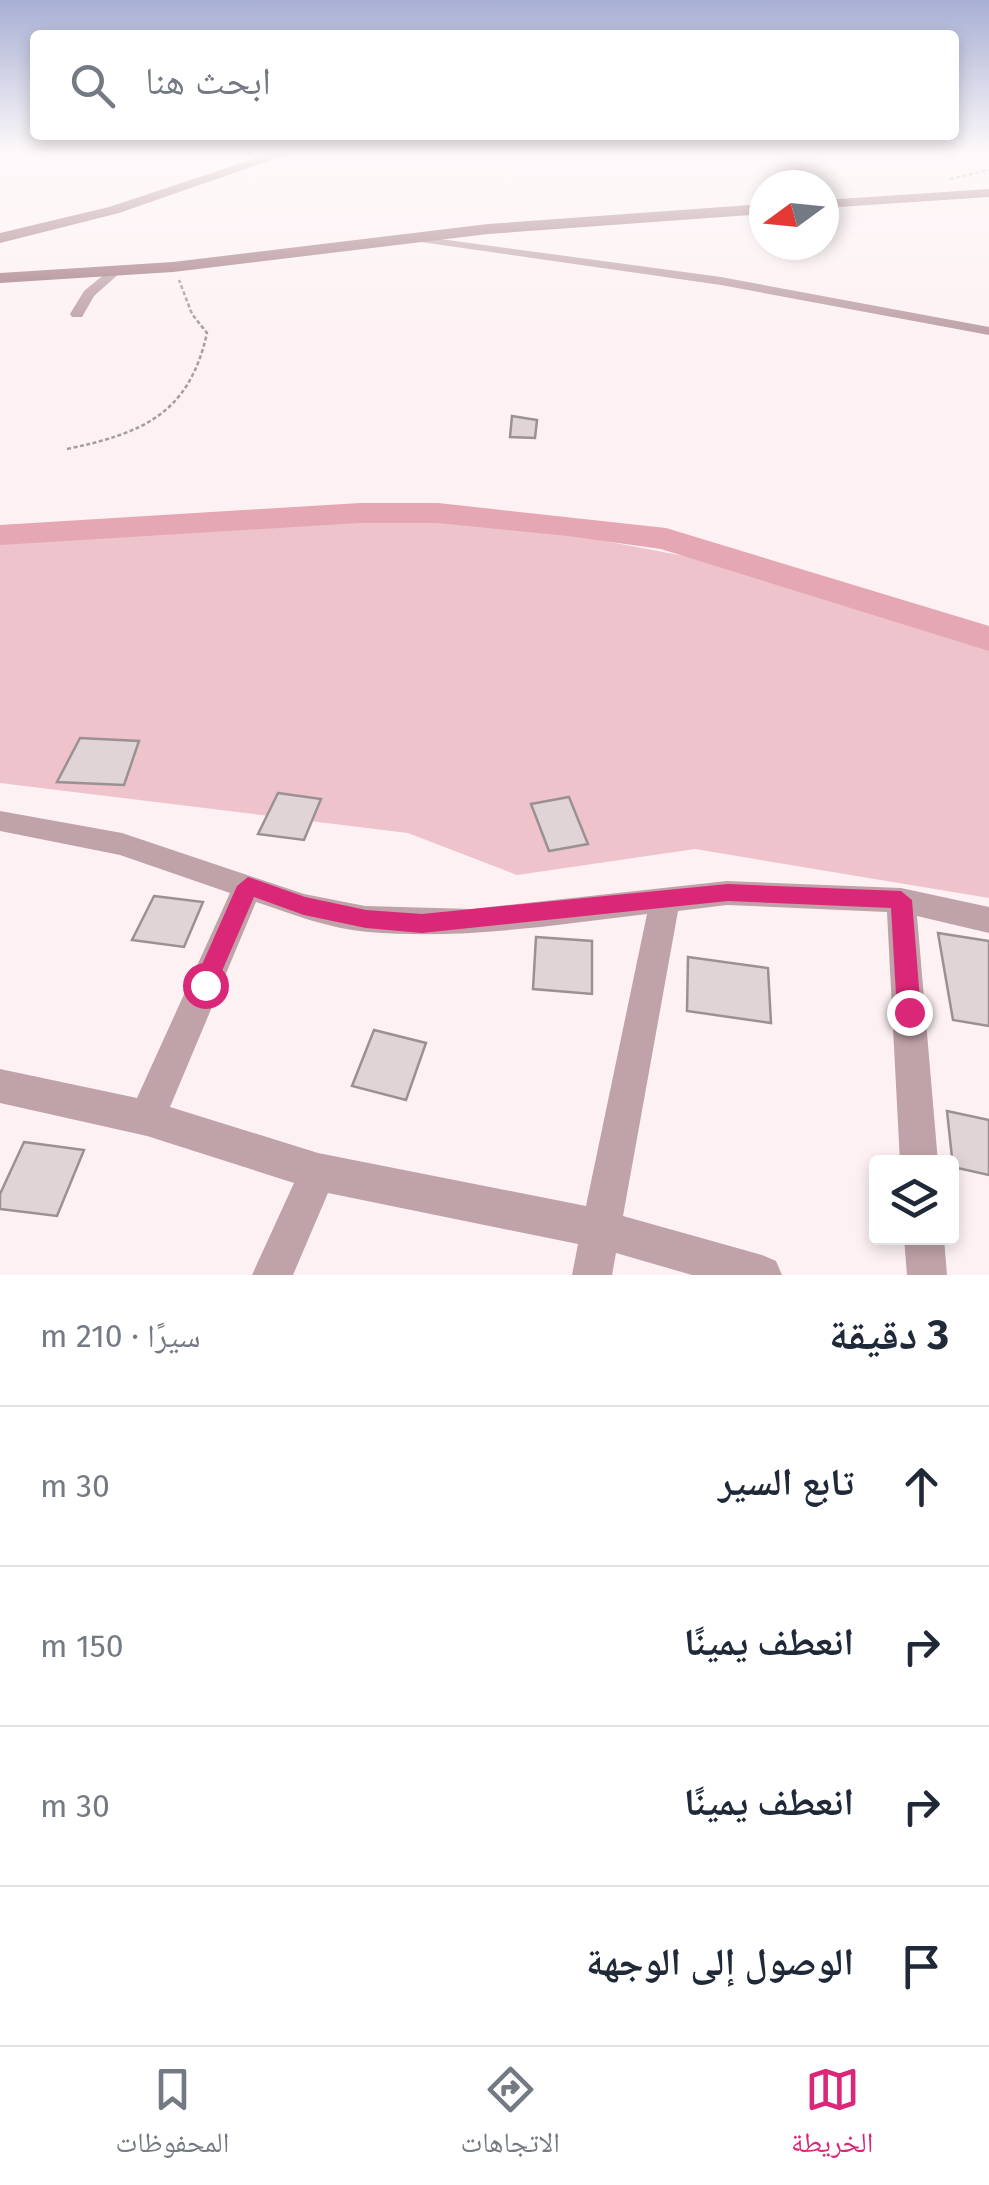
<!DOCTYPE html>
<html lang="ar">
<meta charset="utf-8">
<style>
body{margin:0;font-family:"Fira Sans","Noto Naskh Arabic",sans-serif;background:#f6f6f7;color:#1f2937;direction:rtl}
.controls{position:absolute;right:30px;bottom:30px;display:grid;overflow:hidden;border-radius:10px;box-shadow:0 5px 15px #0003}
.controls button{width:90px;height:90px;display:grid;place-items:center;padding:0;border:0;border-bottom:2px solid #e0e1e3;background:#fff;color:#1f2937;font:50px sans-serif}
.compass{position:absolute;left:749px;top:170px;width:90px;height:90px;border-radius:50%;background:#fff;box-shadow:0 5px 15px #0003;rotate:255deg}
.stop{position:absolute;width:30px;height:30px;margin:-22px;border:8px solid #db2777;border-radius:50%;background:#fff}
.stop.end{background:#db2777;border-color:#fff;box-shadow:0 2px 10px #0008}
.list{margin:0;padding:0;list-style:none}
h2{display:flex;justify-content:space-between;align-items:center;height:130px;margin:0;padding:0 40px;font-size:42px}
h2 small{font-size:32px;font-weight:400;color:#747a83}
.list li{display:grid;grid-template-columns:65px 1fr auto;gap:30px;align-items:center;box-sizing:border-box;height:160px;padding:0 40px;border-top:2px solid #e0e1e3}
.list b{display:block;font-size:38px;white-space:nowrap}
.list em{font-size:32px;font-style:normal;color:#747a83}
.icon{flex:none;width:55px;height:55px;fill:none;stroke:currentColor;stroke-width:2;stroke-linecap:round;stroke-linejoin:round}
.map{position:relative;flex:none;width:989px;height:1275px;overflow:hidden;direction:ltr}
.search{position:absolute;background:#fff;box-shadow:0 5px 15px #0003;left:30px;right:30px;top:30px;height:110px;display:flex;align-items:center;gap:25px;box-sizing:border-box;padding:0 35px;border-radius:10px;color:#747a83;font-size:38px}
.sheet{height:770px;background:#fff}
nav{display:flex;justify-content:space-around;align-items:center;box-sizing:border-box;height:140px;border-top:2px solid #e0e1e3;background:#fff;font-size:28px;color:#747a83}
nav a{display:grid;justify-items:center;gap:5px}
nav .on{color:#db2777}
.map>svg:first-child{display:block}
.green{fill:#eec3cb}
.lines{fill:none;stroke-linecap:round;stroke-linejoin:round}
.river{fill:#e5a7b3;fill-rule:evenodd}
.building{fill:#e0d4d6;stroke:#9b9192;stroke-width:2.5}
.path{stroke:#a69d9e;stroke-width:2.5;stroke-dasharray:4 2.5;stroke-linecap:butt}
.street{fill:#bfa3a8;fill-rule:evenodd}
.secondary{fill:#a47c83;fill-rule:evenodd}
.route{fill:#db2777}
</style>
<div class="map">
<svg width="989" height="1275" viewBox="0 0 989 1275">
<rect width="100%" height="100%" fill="#fdf1f3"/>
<path class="green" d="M 427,507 L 710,561 L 989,643 L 989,898 L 695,849 L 517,875 L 408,833 L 0,783 L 0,526 Z"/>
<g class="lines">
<path class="river" d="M 360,503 L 438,503 L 666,528 L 989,626 L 989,651 L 661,549 L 568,536 L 438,523 L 360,523 L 0,545 L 0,525 Z"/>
</g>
<g class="building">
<path d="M 512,416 L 537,420 L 535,438 L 510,437 Z"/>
<path d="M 80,738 L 139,741 L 124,785 L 57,782 Z"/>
<path d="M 278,793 L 321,799 L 304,840 L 258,834 Z"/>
<path d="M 569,797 L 588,844 L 549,851 L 531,804 Z"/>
<path d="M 154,896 L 203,902 L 184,947 L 132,940 Z"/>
<path d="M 938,933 L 989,941 L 989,1026 L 953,1020 Z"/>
<path d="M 536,937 L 592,941 L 592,994 L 533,989 Z"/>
<path d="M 688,957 L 768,968 L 771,1023 L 687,1011 Z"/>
<path d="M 374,1030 L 426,1043 L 406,1100 L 352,1086 Z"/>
<path d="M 947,1111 L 989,1120 L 989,1175 L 953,1167 Z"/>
<path d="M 24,1142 L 84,1150 L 57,1216 L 0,1209 L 0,1194 Z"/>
</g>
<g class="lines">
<g class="path">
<path d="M 950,179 L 989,170"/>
<path d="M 67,449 C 143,433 189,414 207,333 L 192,314 L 179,280"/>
</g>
<g class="street">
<path d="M 418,236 L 721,277 L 989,327 L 989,335 L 721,285 L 414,241 Z"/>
<path d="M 112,268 L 122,271 L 94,296 L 82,317 L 72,317 L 70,314 L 84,291 Z"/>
<path d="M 0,811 L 122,833 L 304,894 L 365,906 L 471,909 L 727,881 L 901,888 L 989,907 L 989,933 L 917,916 L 938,1162 L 900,1162 L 887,912 L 727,905 L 678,911 L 623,1216 L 762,1255 L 776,1261 L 782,1275 L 692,1275 L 616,1253 L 612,1275 L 572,1275 L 578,1244 L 328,1193 L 293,1275 L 252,1275 L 294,1183 L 147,1136 L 0,1103 L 0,1069 L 137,1098 L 230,893 L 120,855 L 0,831 ZM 256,902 C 292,914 330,929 368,932 C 462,940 554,925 647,914 L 586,1206 L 318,1153 L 170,1107 Z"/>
<path d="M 904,1238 L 944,1238 L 947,1275 L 907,1275 Z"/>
</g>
<g class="secondary">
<path d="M 272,153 L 291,153 L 119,213 L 0,243 L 0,233 L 109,207 Z"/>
<path d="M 989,189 L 989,197 L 824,208 L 824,200 Z"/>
<path d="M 764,204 L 764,214 L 488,234 L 173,272 L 0,283 L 0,273 L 173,262 L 488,224 Z"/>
</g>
</g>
<linearGradient id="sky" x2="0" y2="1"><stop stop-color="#a7afd3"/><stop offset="0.46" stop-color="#fef9fa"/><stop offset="1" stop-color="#fef9fa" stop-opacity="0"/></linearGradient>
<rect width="989" height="332" fill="url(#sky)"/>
<path class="route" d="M 248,877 L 305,897 L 366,910 L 422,914 L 728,884 L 901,891 L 912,900 L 921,1012 L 909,1023 L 897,1012 L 891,908 L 728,901 L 422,933 L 366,928 L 304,915 L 254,897 L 213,992 L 196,992 L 193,985 L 237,886 Z"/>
</svg>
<div class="controls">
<button><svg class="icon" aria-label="layers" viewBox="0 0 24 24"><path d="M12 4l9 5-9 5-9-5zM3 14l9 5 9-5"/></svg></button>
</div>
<svg class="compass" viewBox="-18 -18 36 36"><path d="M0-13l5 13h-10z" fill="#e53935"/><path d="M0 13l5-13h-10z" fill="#747a83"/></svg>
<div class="stop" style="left:205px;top:985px"></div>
<div class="stop end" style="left:909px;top:1012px"></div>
<div class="search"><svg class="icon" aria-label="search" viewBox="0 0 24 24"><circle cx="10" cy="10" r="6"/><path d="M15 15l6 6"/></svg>ابحث هنا</div>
</div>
<section class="sheet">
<h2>3 دقيقة<small>سيرًا · 210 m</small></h2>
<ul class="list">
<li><svg class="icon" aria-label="ahead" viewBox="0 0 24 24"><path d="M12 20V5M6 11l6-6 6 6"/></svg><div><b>تابع السير</b></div><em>30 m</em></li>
<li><svg class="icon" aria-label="right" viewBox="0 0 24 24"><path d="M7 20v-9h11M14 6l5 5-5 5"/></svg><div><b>انعطف يمينًا</b></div><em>150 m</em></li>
<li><svg class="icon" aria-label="right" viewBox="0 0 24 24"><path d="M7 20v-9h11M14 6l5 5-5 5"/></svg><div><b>انعطف يمينًا</b></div><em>30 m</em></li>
<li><svg class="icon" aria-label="arrive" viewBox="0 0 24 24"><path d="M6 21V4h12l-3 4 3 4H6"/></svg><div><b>الوصول إلى الوجهة</b></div></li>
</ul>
</section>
<nav>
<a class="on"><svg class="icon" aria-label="map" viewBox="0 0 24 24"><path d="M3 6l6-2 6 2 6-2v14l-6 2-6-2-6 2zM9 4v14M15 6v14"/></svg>الخريطة</a>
<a><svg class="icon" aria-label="directions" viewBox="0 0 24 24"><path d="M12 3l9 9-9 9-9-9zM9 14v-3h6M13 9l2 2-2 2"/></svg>الاتجاهات</a>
<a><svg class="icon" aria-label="saved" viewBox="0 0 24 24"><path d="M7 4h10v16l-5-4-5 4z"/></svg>المحفوظات</a>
</nav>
